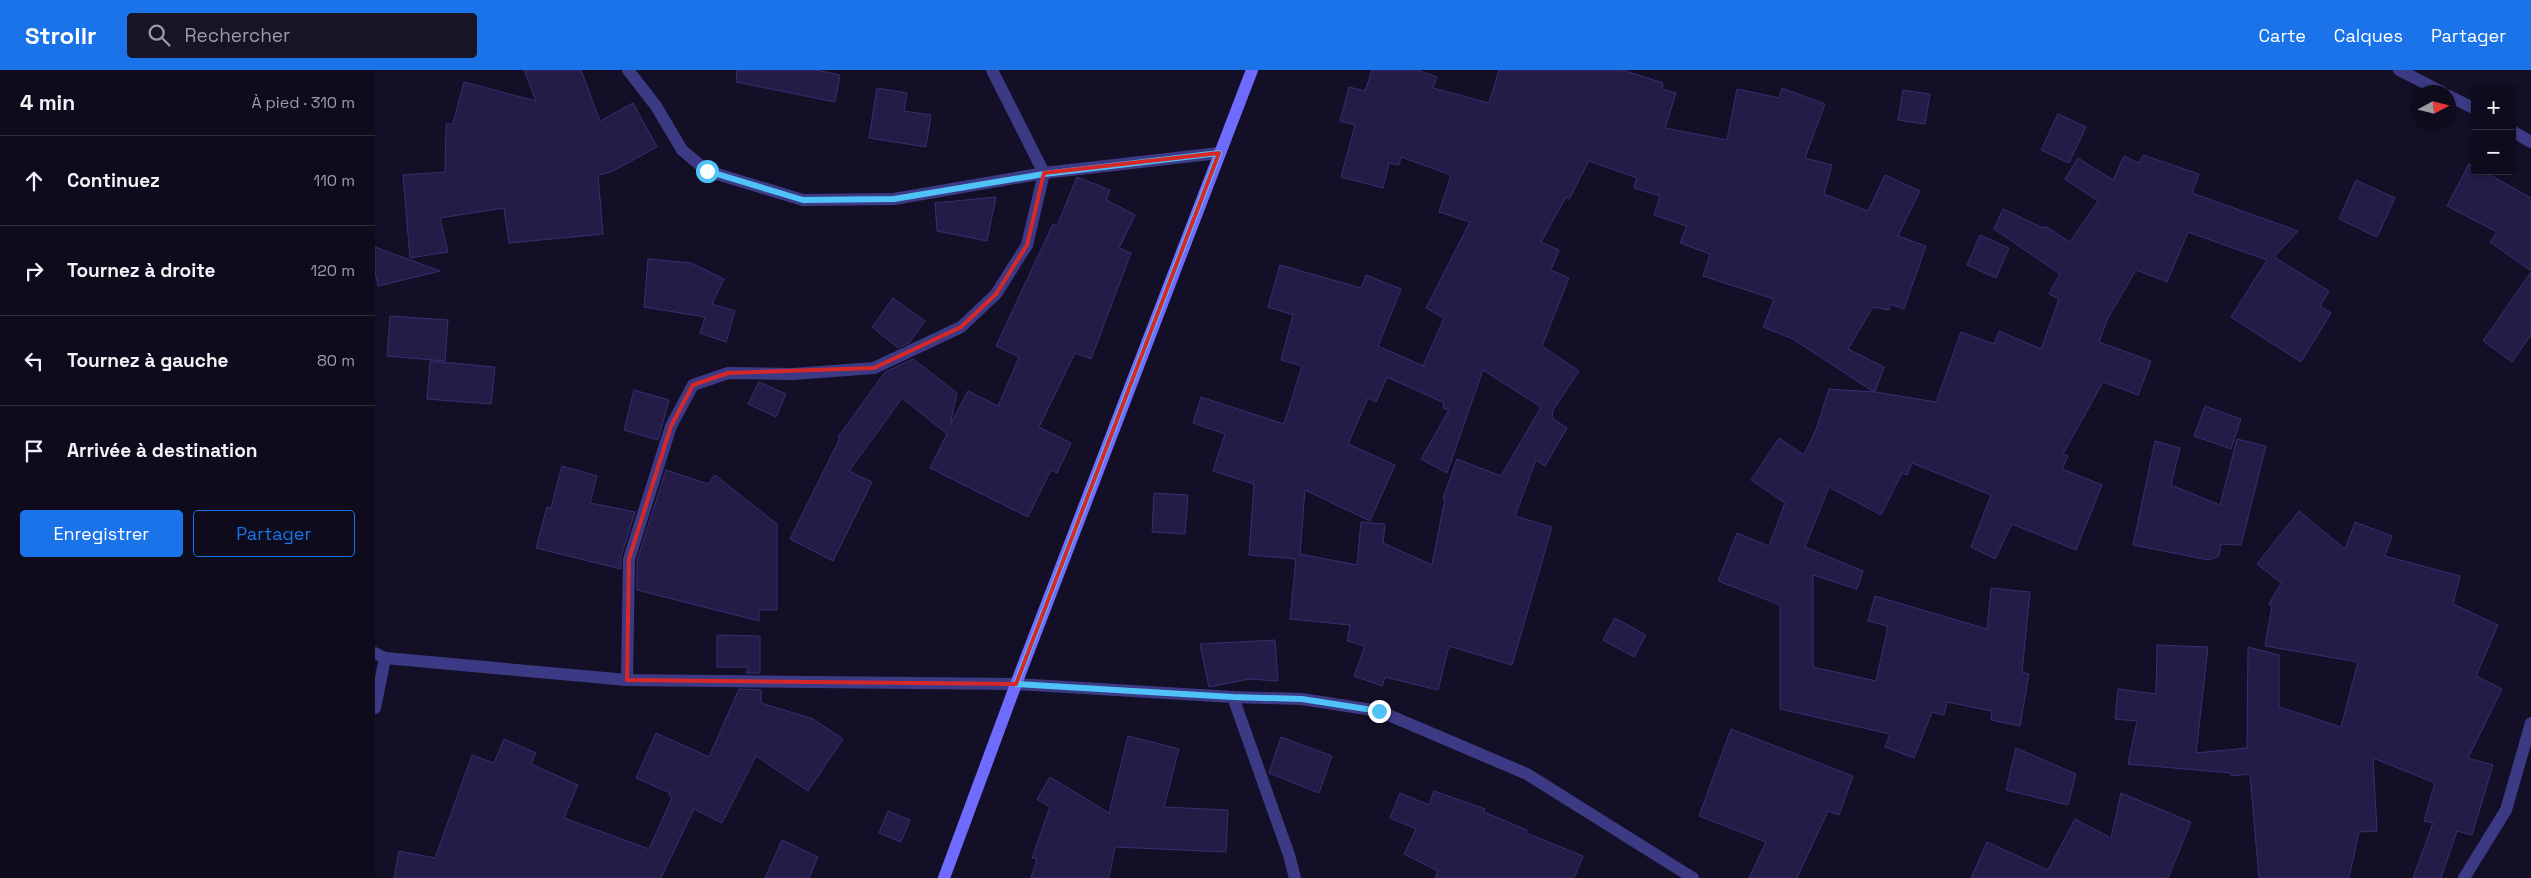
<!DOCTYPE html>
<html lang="fr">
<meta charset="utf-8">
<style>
body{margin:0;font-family:"Space Grotesk",sans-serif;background:#171425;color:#f1f3f6}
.controls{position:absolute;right:15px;top:15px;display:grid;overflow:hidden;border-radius:5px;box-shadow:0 1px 4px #0004}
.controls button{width:45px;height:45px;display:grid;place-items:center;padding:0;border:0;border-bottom:1px solid #2e2b3b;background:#0e0b1c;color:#f1f3f6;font:25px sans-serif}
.compass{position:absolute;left:2036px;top:15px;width:45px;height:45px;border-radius:50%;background:#0e0b1c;box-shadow:0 1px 4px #0004;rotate:83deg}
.stop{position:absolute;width:15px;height:15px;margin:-11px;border:4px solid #4fc3f7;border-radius:50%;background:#fff}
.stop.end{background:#4fc3f7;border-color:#fff;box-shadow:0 1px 5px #0008}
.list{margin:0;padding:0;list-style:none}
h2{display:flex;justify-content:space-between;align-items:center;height:65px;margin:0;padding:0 20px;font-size:21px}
h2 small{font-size:16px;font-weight:400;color:#9b9ba3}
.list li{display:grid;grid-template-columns:32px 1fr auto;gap:15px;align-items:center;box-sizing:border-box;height:90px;padding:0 20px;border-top:1px solid #2e2b3b}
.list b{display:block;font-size:19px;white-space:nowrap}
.list em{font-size:16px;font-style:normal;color:#9b9ba3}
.actions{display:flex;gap:10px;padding:15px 20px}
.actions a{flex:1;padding:11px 0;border:1px solid #1a73e8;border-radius:5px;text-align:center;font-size:18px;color:#1a73e8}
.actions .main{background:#1a73e8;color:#fff}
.icon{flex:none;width:28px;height:28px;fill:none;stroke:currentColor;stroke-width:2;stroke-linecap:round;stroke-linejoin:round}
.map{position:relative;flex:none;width:2156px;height:808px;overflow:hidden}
header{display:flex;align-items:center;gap:30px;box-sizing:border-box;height:70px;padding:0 25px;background:#1a73e8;color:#fff}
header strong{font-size:24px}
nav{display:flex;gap:28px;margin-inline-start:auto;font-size:18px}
.search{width:350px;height:45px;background:#171425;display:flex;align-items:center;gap:12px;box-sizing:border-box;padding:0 18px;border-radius:5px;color:#9b9ba3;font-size:19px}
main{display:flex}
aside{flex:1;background:#0e0b1c}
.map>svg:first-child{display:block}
.building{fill:#241b47;stroke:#3b2d73;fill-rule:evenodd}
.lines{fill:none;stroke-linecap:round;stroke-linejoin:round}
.street{stroke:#3d3a85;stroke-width:12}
.secondary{stroke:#6f6bff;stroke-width:12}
.route{stroke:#4fc3f7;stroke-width:6}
.marked{fill:none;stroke:#d62828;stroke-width:4;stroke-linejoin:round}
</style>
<header>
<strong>Strollr</strong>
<div class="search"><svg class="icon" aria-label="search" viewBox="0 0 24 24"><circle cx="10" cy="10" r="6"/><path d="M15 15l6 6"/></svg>Rechercher</div>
<nav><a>Carte</a><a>Calques</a><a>Partager</a></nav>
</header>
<main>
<aside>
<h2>4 min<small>À pied · 310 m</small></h2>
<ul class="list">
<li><svg class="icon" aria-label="ahead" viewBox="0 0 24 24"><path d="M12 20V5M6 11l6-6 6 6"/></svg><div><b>Continuez</b></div><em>110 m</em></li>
<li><svg class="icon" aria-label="right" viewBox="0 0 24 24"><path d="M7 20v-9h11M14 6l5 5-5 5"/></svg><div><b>Tournez à droite</b></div><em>120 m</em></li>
<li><svg class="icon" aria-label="left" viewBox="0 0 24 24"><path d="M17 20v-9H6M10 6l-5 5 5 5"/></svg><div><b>Tournez à gauche</b></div><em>80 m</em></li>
<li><svg class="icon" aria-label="arrive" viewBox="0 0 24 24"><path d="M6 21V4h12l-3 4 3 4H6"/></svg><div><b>Arrivée à destination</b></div></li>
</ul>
<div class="actions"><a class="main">Enregistrer</a><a>Partager</a></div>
</aside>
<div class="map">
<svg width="2156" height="808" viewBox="0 0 2156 808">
<rect width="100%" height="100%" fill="#130f26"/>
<g class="building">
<path d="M 149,0 L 206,0 L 225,51 L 258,33 L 282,77 L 236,102 L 223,105 L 228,164 L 134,173 L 129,138 L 65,148 L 73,182 L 35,188 L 28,105 L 70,102 L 71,54 L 78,54 L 89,12 L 161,31 Z"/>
<path d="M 362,0 L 441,0 L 465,5 L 460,32 L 361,12 Z"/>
<path d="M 997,0 L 1042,0 L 1062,7 L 1058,18 L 1114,33 L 1124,0 L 1248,0 L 1288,13 L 1287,19 L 1301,23 L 1290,58 L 1352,70 L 1362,19 L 1404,28 L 1407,18 L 1450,34 L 1430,88 L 1457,95 L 1449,124 L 1493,141 L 1510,105 L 1545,121 L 1523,166 L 1551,176 L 1529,239 L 1515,234 L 1514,240 L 1498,237 L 1473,279 L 1509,297 L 1500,322 L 1561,332 L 1586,262 L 1619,274 L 1624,261 L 1666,279 L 1684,229 L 1674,224 L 1685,204 L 1619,159 L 1628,139 L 1668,158 L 1670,156 L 1695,172 L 1723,131 L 1690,109 L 1703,88 L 1738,110 L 1749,86 L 1764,93 L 1768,85 L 1824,104 L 1817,123 L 1923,161 L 1899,187 L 1954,221 L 1945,236 L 1956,243 L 1926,292 L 1856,247 L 1892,190 L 1813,162 L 1792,212 L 1761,200 L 1733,248 L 1724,272 L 1776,291 L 1763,325 L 1728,312 L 1688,384 L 1693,386 L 1687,399 L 1727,415 L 1701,480 L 1637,454 L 1620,489 L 1596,477 L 1616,425 L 1537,393 L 1532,405 L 1527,403 L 1506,445 L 1454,417 L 1430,477 L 1488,501 L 1482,519 L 1438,505 L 1438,597 L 1501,611 L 1513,556 L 1493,551 L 1500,526 L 1612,559 L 1616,518 L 1655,522 L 1647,602 L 1654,604 L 1645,656 L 1616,650 L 1617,641 L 1572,632 L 1569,645 L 1557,642 L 1539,688 L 1510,677 L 1515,664 L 1405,639 L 1405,535 L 1343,511 L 1362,463 L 1394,476 L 1410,433 L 1376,410 L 1404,368 L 1429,385 L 1442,357 L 1454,319 L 1499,322 L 1418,269 L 1388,257 L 1399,229 L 1328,206 L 1335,184 L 1305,173 L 1312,156 L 1279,145 L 1285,126 L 1259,118 L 1262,108 L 1214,91 L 1194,129 L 1191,127 L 1166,172 L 1184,180 L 1176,200 L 1194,208 L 1167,276 L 1204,301 L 1178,340 L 1177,348 L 1192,358 L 1170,396 L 1161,390 L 1140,446 L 1177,457 L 1137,595 L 1074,576 L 1063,620 L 1010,607 L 1007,616 L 979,606 L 990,576 L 972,571 L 975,555 L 915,549 L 921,489 L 874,485 L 879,414 L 838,401 L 850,364 L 818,353 L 826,327 L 909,354 L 927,296 L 906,290 L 918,245 L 893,237 L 905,195 L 986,218 L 991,205 L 1026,219 L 1003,276 L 1048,296 L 1069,248 L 1051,238 L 1095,152 L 1064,142 L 1076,105 L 1026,87 L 1024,95 L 1014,93 L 1008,118 L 966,107 L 980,55 L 965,51 L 974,17 L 990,21 ZM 1108,300 L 1166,337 L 1126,406 L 1082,389 L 1068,428 L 1070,429 L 1057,495 L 1008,473 L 1010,454 L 986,452 L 982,495 L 925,484 L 930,420 L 995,451 L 1020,395 L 973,374 L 993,328 L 1001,332 L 1012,307 L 1069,333 L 1068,338 L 1074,340 L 1046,389 L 1072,403 Z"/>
<path d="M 502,18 L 532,23 L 529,41 L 556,45 L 551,77 L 494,68 Z"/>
<path d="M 1528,20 L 1555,24 L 1550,54 L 1523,50 Z"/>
<path d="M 1683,44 L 1711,57 L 1694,93 L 1666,80 Z"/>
<path d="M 2094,94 L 2100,97 L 2100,101 L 2108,101 L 2156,128 L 2156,201 L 2115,172 L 2122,162 L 2072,136 Z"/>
<path d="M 702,107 L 735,120 L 731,130 L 760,145 L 744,178 L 756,183 L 716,289 L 700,283 L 664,357 L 696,373 L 682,403 L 676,400 L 653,447 L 555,398 L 572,364 L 527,328 L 474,401 L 497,412 L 458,491 L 415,469 L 465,368 L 463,367 L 510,302 L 538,289 L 582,323 L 575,355 L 593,321 L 623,336 L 644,287 L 621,276 L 678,154 L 682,156 Z"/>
<path d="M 1981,110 L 2020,128 L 2002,167 L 1964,149 Z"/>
<path d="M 621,127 L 612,171 L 562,161 L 560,133 Z"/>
<path d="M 1605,165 L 1634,178 L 1621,208 L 1592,195 Z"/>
<path d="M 0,177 L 65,201 L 3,216 L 0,202 Z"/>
<path d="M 273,189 L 316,193 L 349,209 L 337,234 L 360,241 L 351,272 L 325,263 L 330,247 L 269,237 Z"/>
<path d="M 2156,202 L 2156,265 L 2137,292 L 2108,271 Z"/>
<path d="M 518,228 L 550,251 L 534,273 L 523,278 L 497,257 Z"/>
<path d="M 15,246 L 73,250 L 70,291 L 12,286 Z"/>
<path d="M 55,291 L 120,297 L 116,334 L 52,329 Z"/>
<path d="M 384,312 L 411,324 L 401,347 L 373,334 Z"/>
<path d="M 259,320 L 294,330 L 283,370 L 249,360 Z"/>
<path d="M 1830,336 L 1866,349 L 1856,379 L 1819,366 Z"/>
<path d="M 1862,369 L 1891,376 L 1866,475 L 1846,474 L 1844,486 L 1834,490 L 1758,475 L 1780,371 L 1805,378 L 1796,415 L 1845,435 Z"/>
<path d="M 187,396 L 222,406 L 215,433 L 260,442 L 246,487 L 246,499 L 161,478 L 172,437 L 176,438 Z"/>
<path d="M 291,400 L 333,414 L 340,405 L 402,454 L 402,540 L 384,540 L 384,551 L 262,520 L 262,490 Z"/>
<path d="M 779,423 L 813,425 L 810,464 L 777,462 Z"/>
<path d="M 1924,441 L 1970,479 L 1980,452 L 2017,466 L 2010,486 L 2085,506 L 2078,534 L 2123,555 L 2101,606 L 2127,619 L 2093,688 L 2118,695 L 2097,765 L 2082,761 L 2066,808 L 2038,808 L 2058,753 L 2049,751 L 2060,713 L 1998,688 L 2002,761 L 1984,762 L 1974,808 L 1884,808 L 1875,704 L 1856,706 L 1856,703 L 1753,694 L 1762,651 L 1740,649 L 1743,619 L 1781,624 L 1782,575 L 1833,577 L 1821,683 L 1872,678 L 1873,577 L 1904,585 L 1904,637 L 1966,657 L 1983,592 L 1890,576 L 1897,536 L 1894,534 L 1906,513 L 1882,494 Z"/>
<path d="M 1240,548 L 1271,565 L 1259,587 L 1228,570 Z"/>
<path d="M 342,565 L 385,566 L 385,603 L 371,603 L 374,597 L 342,597 Z"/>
<path d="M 900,570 L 903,611 L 874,609 L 834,617 L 825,574 Z"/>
<path d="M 364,619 L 386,620 L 386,633 L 438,649 L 468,669 L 433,721 L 381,686 L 347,753 L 319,739 L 286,808 L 19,808 L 24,781 L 60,788 L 97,685 L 119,693 L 129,669 L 161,683 L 156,694 L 203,715 L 189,748 L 274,779 L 297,728 L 294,726 L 295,723 L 261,708 L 281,663 L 334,687 Z"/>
<path d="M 1356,659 L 1478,706 L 1464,745 L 1453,741 L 1422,808 L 1374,808 L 1391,772 L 1324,746 Z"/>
<path d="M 753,666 L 804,679 L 789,737 L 853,740 L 851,782 L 740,777 L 734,808 L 656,808 L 662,789 L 657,788 L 675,737 L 662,729 L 675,707 L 734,743 Z"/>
<path d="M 906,667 L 957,686 L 944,723 L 894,703 Z"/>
<path d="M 1641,678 L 1701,704 L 1693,735 L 1631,720 Z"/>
<path d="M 1059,721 L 1110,739 L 1109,742 L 1152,760 L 1151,763 L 1208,786 L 1199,808 L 1060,808 L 1063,801 L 1029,784 L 1041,759 L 1015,748 L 1025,723 L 1054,735 Z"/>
<path d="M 1746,723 L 1816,752 L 1793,808 L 1596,808 L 1612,772 L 1673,800 L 1700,749 L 1736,768 Z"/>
<path d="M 513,741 L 535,750 L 526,772 L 504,763 Z"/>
<path d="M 407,770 L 443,787 L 434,808 L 390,808 Z"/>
</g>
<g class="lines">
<g class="street">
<path d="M 253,0 L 281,36 L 307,80 L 332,101 L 428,130 L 519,129 L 669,103 L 844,83"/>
<path d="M 2024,0 L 2067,22"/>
<path d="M 2074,26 L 2100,39"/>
<path d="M 2137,61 L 2156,72"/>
<path d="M 0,583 L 10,588 L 252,610 L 641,614 L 858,627 L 927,629 L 1004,641 L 1152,704 L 1318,808"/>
<path d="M 252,610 L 254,489 L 296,356 L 318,315 L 353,303 L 418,304 L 499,298 L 586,257 L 621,224 L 652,175 L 669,103 L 617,0"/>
<path d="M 858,627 L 914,785 L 920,808"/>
<path d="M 0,638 L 10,588"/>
<path d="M 2089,808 L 2131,740 L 2156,653"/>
</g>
<path class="secondary" d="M 569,808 L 641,614 L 877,0"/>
</g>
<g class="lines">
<path class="route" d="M 332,101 L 428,130 L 519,129 L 669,104 L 844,83 L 641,614 L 858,627 L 927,629 L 1004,641"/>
</g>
<path class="marked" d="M 844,83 L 641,614 L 252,610 L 254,489 L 296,356 L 318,315 L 353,303 L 499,298 L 586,257 L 621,224 L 652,175 L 669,103 Z"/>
</svg>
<div class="controls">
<button>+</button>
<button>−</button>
</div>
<svg class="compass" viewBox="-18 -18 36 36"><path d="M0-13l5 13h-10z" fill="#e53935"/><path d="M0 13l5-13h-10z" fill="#9b9ba3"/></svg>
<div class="stop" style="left:332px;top:101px"></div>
<div class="stop end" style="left:1004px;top:641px"></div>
</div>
</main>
